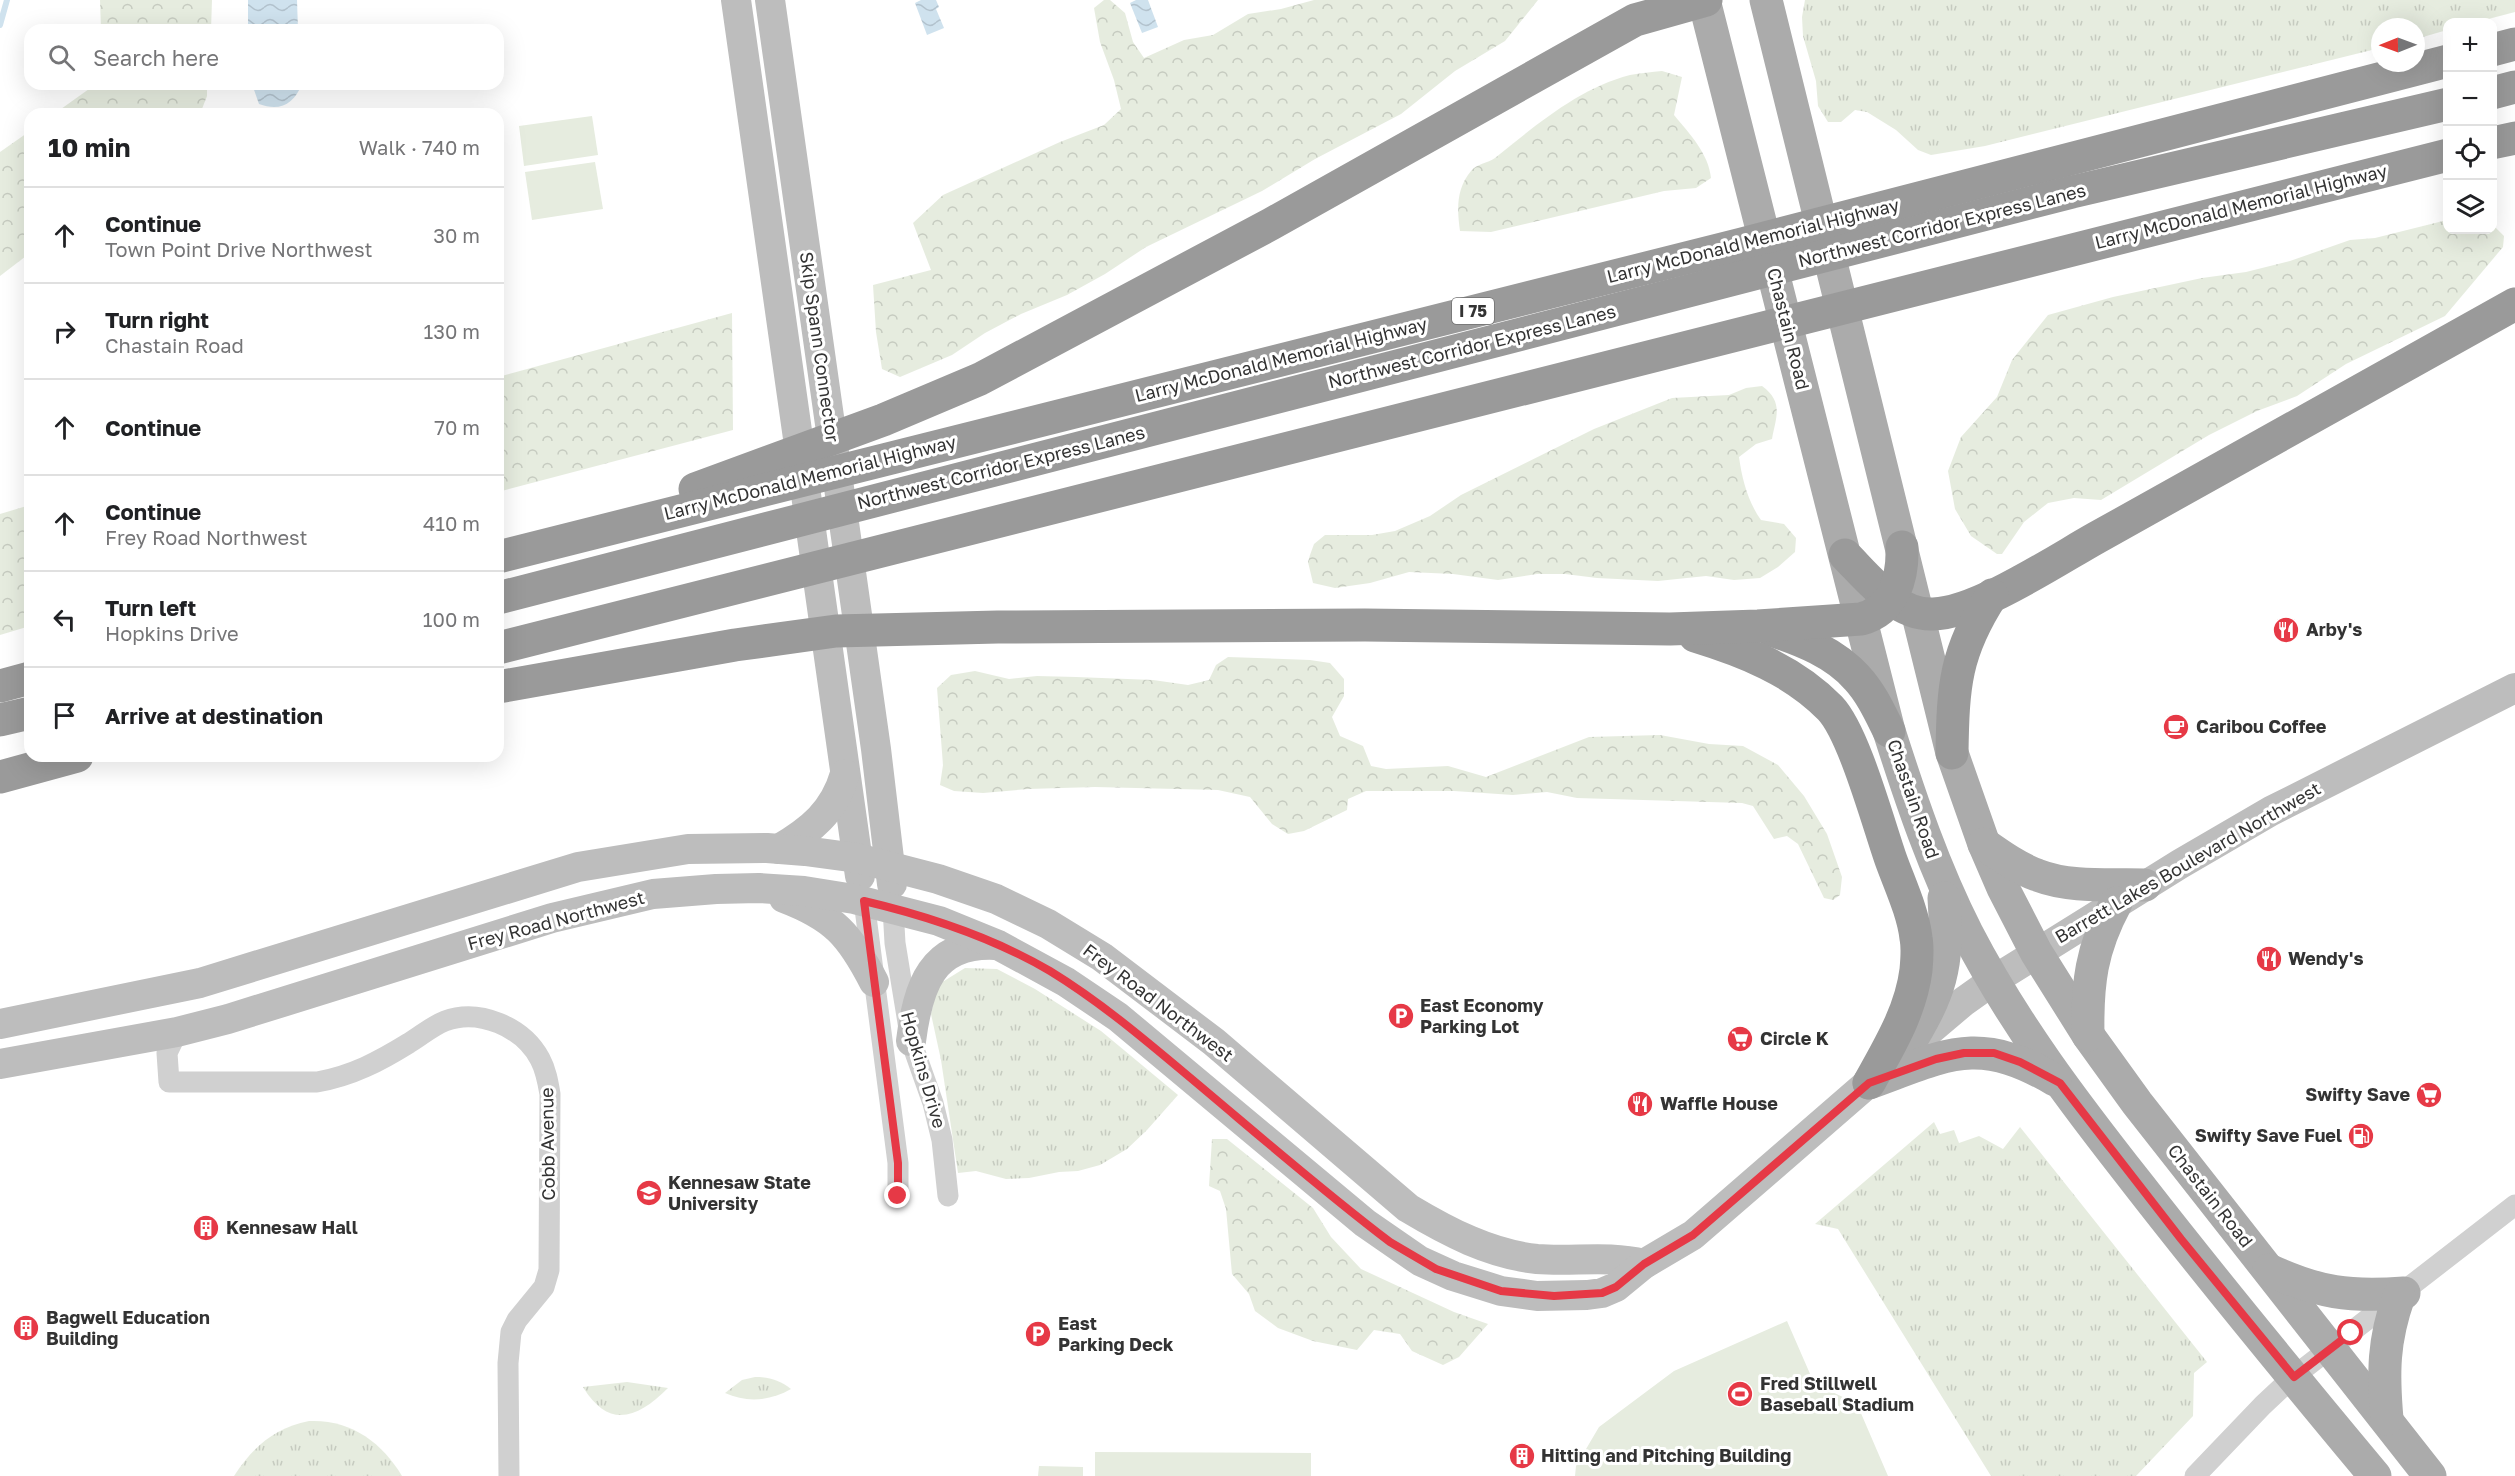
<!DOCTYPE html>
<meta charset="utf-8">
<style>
body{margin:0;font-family:"Golos Text",sans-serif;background:#f2f2f2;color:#202124}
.controls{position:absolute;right:18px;top:18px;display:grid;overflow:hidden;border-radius:12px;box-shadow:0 6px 24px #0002}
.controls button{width:54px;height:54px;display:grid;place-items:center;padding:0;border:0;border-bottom:2px solid #e0e0e0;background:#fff;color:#202124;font:30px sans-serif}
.compass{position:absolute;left:2371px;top:18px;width:54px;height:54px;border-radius:50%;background:#fff;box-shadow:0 6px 24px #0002;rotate:269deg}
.stop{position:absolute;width:18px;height:18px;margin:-14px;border:4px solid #e63946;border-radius:50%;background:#fff}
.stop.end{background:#e63946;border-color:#fff;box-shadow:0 2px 6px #0008}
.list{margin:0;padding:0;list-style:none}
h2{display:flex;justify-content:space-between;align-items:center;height:78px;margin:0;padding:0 24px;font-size:26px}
h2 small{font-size:20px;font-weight:400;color:#757577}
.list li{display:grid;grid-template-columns:39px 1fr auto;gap:18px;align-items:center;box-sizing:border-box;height:96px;padding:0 24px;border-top:2px solid #e0e0e0}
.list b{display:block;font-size:22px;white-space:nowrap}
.list p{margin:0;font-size:20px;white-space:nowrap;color:#757577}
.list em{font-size:20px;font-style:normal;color:#757577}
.icon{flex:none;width:33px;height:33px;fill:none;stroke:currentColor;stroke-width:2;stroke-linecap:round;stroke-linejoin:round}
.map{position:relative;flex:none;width:2515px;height:1476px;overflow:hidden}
.search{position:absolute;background:#fff;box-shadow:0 6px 24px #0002;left:24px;top:24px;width:480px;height:66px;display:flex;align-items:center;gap:15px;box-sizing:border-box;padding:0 21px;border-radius:18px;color:#757577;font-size:22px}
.panel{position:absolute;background:#fff;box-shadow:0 6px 24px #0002;left:24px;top:108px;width:480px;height:654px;border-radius:18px}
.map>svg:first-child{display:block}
.grass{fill:url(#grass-tufts)}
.forest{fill:url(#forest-crowns)}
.pitch{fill:#e6ecdf}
.water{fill:url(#water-waves)}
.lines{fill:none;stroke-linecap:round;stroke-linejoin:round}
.stream{stroke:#cfe2ee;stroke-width:6}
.street{stroke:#d0d0d0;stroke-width:21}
.secondary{stroke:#bdbdbd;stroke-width:30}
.primary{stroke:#ababab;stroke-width:33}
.highway{stroke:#9a9a9a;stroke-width:33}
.route{stroke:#e63946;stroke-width:8}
.labels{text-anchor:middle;stroke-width:6;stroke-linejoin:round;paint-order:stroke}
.shield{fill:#fff;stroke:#707070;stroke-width:1.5}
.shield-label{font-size:16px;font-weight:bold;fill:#333}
.street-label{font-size:18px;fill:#333;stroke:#fff}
.poi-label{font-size:18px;font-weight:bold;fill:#333;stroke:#fff;text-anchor:start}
</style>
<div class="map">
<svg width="2515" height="1476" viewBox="0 0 2515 1476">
<defs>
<pattern id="grass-tufts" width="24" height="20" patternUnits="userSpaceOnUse" patternTransform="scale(1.5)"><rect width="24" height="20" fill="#e6ecdf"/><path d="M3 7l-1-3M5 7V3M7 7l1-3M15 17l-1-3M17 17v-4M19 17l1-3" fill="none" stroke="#c6cbc0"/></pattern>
<pattern id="forest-crowns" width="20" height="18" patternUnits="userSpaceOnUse" patternTransform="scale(1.5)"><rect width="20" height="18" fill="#e6ecdf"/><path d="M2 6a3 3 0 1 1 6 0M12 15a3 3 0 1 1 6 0" fill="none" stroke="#c6cbc0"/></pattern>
<pattern id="water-waves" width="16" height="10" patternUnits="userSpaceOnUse" patternTransform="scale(1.5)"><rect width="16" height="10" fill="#cfe2ee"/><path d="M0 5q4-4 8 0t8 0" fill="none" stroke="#b2c2cd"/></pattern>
</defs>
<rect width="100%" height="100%" fill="#fff"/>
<g class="grass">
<path d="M 1805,0 L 2515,0 L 2515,12 L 2477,22 L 2448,22 L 2447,30 L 2416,39 L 2416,27 L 2380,27 L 2380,48 L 1985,146 L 1931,155 L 1918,150 L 1896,130 L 1867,112 L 1855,110 L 1841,122 L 1828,122 L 1818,106 L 1816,81 L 1803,36 L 1802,17 Z"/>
<path d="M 965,968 L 997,969 L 1035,989 L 1101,1031 L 1178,1095 L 1147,1130 L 1127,1149 L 1100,1165 L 1078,1171 L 1059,1172 L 1029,1178 L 1006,1179 L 976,1171 L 958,1173 L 941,1060 L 931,1014 L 939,977 L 944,981 Z"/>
<path d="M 1934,1122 L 1940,1134 L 1954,1130 L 1959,1143 L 1979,1136 L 2003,1149 L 2020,1127 L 2207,1362 L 2194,1373 L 2193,1416 L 2136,1476 L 1991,1476 L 1838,1229 L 1815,1224 Z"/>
<path d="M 755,1377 C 770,1377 779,1380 791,1389 C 770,1401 747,1403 725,1393 L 742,1380 Z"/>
<path d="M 627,1382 L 668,1388 C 638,1418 609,1430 583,1387 Z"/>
<path d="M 309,1421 C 350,1419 382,1442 402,1476 L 234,1476 C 253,1447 274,1428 309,1421 Z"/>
</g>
<g class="forest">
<path d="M 100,0 L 212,0 L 211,30 L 101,30 Z"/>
<path d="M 1104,0 L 1110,0 L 1125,13 L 1133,42 L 1144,58 L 1184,40 L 1213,35 L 1248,14 L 1281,9 L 1314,0 L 1538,0 L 1505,41 L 1455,71 L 1401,114 L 1315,159 L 1262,191 L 1146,247 L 1105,274 L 1067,295 L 1021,314 L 985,333 L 952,355 L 900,377 L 882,369 L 876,332 L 873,285 L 931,270 L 913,223 L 943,195 L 1060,142 L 1104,125 L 1121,109 L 1114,80 L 1100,42 L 1094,8 Z"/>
<path d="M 1662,71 L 1682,77 L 1674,115 C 1689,133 1709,154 1711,178 L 1696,188 L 1664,191 L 1491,232 L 1460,231 C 1457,209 1456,189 1471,171 C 1476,164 1488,163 1495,158 C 1535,126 1579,88 1630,75 C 1640,73 1652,72 1662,71 Z"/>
<path d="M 96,84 L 207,84 L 207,96 L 200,114 L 54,114 Z"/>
<path d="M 30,131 L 30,253 L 0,276 L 0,152 Z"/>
<path d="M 2447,220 L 2448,230 L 2492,230 L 2493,225 L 2504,236 L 2503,247 L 2445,316 L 2346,364 L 2297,396 L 2257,411 L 2209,435 L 2101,500 L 2074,498 L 2048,503 L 2024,522 L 2002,554 L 1997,554 L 1971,536 L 1955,509 L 1948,471 L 1961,437 L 1997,397 L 2012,360 L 2048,315 L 2113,297 L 2202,278 L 2246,272 L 2290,261 L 2350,240 L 2375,238 Z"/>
<path d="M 732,313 L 733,430 L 498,492 L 498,377 Z"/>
<path d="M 1762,386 C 1784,402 1776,417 1772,439 L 1756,444 L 1739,457 C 1742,479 1748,502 1761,520 L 1784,524 L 1796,538 L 1795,552 L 1778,567 L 1760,578 L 1734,580 L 1706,576 L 1658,581 L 1597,578 L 1565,574 L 1537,574 L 1498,580 L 1453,574 L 1409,572 L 1370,583 L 1335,588 L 1313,583 L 1308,562 L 1310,555 L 1314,544 L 1325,535 L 1372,535 L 1395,531 L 1430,516 L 1461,495 L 1594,429 L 1672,398 L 1729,395 L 1746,388 Z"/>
<path d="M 30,505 L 30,626 L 0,635 L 0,514 Z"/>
<path d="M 1228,657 L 1310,660 L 1330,663 L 1344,679 L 1344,696 L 1332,717 L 1340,736 L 1363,746 L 1371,766 L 1386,769 L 1448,766 L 1486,777 L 1589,737 L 1660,735 L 1709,744 L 1743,746 L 1778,765 L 1804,796 L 1827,834 L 1842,877 L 1840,895 L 1833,900 L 1824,898 L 1798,844 L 1787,836 L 1774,839 L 1753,806 L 1742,803 L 1577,798 L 1547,792 L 1513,795 L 1454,791 L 1366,791 L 1348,799 L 1347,810 L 1304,831 L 1288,834 L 1272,824 L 1250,797 L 1218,790 L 1095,787 L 1028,789 L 983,793 L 954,791 L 940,785 L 943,765 L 937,688 L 951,675 L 975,671 L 1009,679 L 1037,676 L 1076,677 L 1153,680 L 1188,685 L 1209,680 L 1216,665 Z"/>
<path d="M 1212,1139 L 1227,1139 L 1313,1208 L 1331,1237 L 1361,1269 L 1454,1312 L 1488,1324 L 1459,1357 L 1443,1365 L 1412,1351 L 1400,1334 L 1374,1330 L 1357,1350 L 1313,1341 L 1278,1328 L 1255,1311 L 1249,1294 L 1232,1274 L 1226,1209 L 1220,1191 L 1209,1186 Z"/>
</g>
<g class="pitch">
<path d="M 592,116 L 598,155 L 524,166 L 519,126 Z"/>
<path d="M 595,162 L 603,209 L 532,220 L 525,172 Z"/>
<path d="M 1787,1321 L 1814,1383 L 1857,1404 L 1888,1476 L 1575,1476 L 1576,1466 L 1599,1427 L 1674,1371 Z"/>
<path d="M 1095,1452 L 1311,1453 L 1311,1476 L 1095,1476 Z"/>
<path d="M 1039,1466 L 1083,1467 L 1083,1476 L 1038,1476 Z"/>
</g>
<g class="water">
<path d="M 248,0 L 297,0 L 298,30 L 248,30 Z"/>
<path d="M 921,0 L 936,0 L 939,7 L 936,9 L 944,28 L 927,35 L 915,3 Z"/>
<path d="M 1136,0 L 1148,0 L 1158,27 L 1142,33 L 1130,3 Z"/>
<path d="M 252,84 L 302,84 C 294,104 280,112 259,104 Z"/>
</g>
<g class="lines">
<path class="stream" d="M 0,25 L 7,0"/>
<g class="street">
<path d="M 864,901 L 898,1163 L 898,1196"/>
<path d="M 893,908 L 895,943 L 911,1041 L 933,1103 L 942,1140 L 948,1196"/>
<path d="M 177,1032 L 167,1053 L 169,1082 L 317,1082 C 352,1076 380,1061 409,1043 C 421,1036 432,1026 445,1021 C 479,1008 523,1027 540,1059 C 546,1070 548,1082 550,1094 L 549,1270 L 544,1287 L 517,1320 L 511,1332 L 508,1363 L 509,1476"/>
<path d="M 2195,1476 L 2263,1405 L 2293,1377 L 2515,1205"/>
</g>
<g class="secondary">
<path d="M 736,0 L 860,876"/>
<path d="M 770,0 L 876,749 L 892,884"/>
<path d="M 779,849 C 811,830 834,812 845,774"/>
<path d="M 784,898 C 834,917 850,935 874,982"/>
<path d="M 0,1024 L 200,983 L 578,867 L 688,849 L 767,848 L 805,851 L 857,858 L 938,879 L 996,899 L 1048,924 L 1102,957 L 1214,1042 L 1408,1208 C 1448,1232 1490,1254 1537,1259 C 1574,1262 1607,1255 1644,1264"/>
<path d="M 911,1041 C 918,987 931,942 995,945"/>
<path d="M 0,1064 L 177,1032 L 228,1019 L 552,918 L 653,894 L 716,889 L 759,888 L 804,891 L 854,899 L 939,921 L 998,945 L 1066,982 L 1118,1017 L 1365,1223 L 1420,1261 L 1453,1276 L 1501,1291 L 1537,1296 L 1587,1295 L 1602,1293 L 1616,1287 L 1644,1264 L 1693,1235 L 1904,1052 L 1963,1002 L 1994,980 L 2180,864 L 2271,811 L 2515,688"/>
</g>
<g class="primary">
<path d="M 1704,0 L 1889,731 C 1911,800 1934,868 1967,933 C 2014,1024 2075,1104 2138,1184 C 2215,1283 2295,1380 2375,1476"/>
<path d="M 1766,0 L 1952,753 L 1984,844 L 2003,888 L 2036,952 L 2088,1035 L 2137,1103 L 2430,1476"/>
<path d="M 1984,844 C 2001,856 2018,868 2037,875 C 2070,888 2110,884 2145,885"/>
<path d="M 2088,1035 C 2087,984 2091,949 2116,903"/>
<path d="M 1904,1052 C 1941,992 1949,969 1944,898"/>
<path d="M 1869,1083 C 1947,1055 1977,1034 2055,1080"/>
<path d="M 2269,1270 C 2319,1293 2349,1297 2404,1293"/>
<path d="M 2387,1419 C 2383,1373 2383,1341 2399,1296"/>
</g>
<g class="highway">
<path d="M 2492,50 L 2515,44"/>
<path d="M 2492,93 L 2515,87"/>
<path d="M 2492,143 L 2515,138"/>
<path d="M 695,489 L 883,420 L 980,379 L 1271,224 L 1635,20 L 1706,0"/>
<path d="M 1845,555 C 1868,578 1897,616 1933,614 C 1977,613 2055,561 2096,538 C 2236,461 2375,382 2515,304"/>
<path d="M 498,557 L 1742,244 L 2448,61"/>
<path d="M 498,598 L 2072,192 L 2448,104"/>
<path d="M 1771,630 C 1802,640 1835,653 1857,678 C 1871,693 1880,713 1889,731"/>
<path d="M 1695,636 C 1744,651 1793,670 1830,708 C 1854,733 1878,823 1891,860 C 1900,885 1913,912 1916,938 C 1918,948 1917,959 1916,970 C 1911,1011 1889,1047 1869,1083"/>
<path d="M 498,648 L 2448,155"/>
<path d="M 0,686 L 30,678"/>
<path d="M 498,687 L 735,645 L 836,631 L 998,627 L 1365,625 L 1670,629 L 1758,626 L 1861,619 C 1894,610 1903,578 1902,547"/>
<path d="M 0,720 L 30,713"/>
<path d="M 1952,753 C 1953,686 1955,652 1992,595"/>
<path d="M 0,777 L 77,756"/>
</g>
</g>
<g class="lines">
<path class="route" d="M 898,1196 L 898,1163 L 864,901 C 928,916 992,937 1050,971 C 1099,1001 1143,1038 1187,1075 C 1254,1131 1320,1189 1390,1242 L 1436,1269 L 1501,1291 L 1554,1296 L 1602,1293 L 1616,1287 L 1644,1264 L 1693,1235 L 1869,1083 L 1936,1059 L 1964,1053 L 1994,1053 L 2020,1062 L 2060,1083 L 2181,1239 L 2294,1377 L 2351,1333"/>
</g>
<defs>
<g id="restaurant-disc" transform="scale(1.35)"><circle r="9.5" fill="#e63946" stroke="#fff"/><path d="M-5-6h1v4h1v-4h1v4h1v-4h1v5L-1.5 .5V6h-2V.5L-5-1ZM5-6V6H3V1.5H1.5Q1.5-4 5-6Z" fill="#fff"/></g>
<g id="cafe-disc" transform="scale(1.35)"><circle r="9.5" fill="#e63946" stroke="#fff"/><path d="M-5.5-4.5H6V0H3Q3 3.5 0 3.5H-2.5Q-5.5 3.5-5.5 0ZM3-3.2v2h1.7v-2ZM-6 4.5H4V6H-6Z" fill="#fff"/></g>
<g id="parking-disc" transform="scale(1.35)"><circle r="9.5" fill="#e63946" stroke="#fff"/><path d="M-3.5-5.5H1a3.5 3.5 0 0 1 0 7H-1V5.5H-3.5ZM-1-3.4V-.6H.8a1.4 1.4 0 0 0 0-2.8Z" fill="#fff"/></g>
<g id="supermarket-disc" transform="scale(1.35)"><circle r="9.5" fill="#e63946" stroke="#fff"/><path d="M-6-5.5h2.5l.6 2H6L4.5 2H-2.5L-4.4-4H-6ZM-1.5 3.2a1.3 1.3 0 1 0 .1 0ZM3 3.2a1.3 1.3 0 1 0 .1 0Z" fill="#fff"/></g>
<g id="fuel-disc" transform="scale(1.35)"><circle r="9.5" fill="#e63946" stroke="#fff"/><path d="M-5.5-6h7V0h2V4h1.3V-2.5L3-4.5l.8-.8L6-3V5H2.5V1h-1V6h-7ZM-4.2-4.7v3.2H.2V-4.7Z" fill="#fff"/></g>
<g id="university-disc" transform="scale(1.35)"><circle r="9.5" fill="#e63946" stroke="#fff"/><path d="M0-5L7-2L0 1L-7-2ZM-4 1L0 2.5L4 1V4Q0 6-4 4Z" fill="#fff"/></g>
<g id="building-disc" transform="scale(1.35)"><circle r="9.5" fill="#e63946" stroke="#fff"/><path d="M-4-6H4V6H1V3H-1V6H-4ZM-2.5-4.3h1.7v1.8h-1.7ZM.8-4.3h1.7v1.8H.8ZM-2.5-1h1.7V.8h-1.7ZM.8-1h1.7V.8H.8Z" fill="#fff"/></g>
<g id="stadium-disc" transform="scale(1.35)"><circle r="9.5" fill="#e63946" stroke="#fff"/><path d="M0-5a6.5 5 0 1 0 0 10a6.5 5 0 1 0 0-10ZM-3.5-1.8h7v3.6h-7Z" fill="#fff"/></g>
</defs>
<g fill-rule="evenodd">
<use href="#restaurant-disc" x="2286" y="630"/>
<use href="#cafe-disc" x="2176" y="727"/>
<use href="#restaurant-disc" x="2269" y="959"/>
<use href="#parking-disc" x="1401" y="1016"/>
<use href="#supermarket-disc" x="1740" y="1039"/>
<use href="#supermarket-disc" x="2429" y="1095"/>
<use href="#restaurant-disc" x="1640" y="1104"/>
<use href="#fuel-disc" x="2361" y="1136"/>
<use href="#university-disc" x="649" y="1193"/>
<use href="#building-disc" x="206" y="1228"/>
<use href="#building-disc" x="26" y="1328"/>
<use href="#parking-disc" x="1038" y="1334"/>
<use href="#stadium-disc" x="1740" y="1394"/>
<use href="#building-disc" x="1522" y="1456"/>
</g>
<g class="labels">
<rect class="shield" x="1452" y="298" width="42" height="26" rx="4.5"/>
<g class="shield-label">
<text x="1473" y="317">I 75</text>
</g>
<g class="street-label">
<text transform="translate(2241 207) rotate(-14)" y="6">Larry McDonald Memorial Highway</text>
<text transform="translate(1942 226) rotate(-14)" y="6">Northwest Corridor Express Lanes</text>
<text transform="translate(1753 241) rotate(-14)" y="6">Larry McDonald Memorial Highway</text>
<text transform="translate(1788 329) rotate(76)" y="6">Chastain Road</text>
<text transform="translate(819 347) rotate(82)" y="6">Skip Spann Connector</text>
<text transform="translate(1472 347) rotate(-14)" y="6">Northwest Corridor Express Lanes</text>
<text transform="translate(1281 360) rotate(-14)" y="6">Larry McDonald Memorial Highway</text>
<text transform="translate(1001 468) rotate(-14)" y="6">Northwest Corridor Express Lanes</text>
<text transform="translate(810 478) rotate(-14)" y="6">Larry McDonald Memorial Highway</text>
<text transform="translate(1913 799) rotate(71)" y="6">Chastain Road</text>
<text transform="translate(2188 863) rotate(-30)" y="6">Barrett Lakes Boulevard Northwest</text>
<text transform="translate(556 921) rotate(-15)" y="6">Frey Road Northwest</text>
<text transform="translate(1158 1003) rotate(37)" y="6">Frey Road Northwest</text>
<text transform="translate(923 1070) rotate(74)" y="6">Hopkins Drive</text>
<text transform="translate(548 1144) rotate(-91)" y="6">Cobb Avenue</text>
<text transform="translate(2210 1196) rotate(52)" y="6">Chastain Road</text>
</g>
<g class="poi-label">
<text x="2306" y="636">Arby's</text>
<text x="2196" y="733">Caribou Coffee</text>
<text x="2288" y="965">Wendy's</text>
<text x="1420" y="1012">East Economy<tspan x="1420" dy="21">Parking Lot</tspan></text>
<text x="1760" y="1045">Circle K</text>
<text x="2410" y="1101" text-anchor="end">Swifty Save</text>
<text x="1660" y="1110">Waffle House</text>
<text x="2342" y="1142" text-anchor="end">Swifty Save Fuel</text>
<text x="668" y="1189">Kennesaw State<tspan x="668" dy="21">University</tspan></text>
<text x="226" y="1234">Kennesaw Hall</text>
<text x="46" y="1324">Bagwell Education<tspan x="46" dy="21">Building</tspan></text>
<text x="1058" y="1330">East<tspan x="1058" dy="21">Parking Deck</tspan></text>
<text x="1760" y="1390">Fred Stillwell<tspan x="1760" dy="21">Baseball Stadium</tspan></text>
<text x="1541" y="1462">Hitting and Pitching Building</text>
</g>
</g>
</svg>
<div class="controls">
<button>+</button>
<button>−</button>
<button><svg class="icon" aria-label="locate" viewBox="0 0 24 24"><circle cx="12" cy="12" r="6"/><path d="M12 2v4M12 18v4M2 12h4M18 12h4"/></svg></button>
<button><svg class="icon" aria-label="layers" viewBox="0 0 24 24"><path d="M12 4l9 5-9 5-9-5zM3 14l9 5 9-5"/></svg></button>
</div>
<svg class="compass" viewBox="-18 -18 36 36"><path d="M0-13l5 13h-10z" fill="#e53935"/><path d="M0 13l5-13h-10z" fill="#757577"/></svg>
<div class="stop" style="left:2351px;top:1333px"></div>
<div class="stop end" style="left:898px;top:1196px"></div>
<div class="search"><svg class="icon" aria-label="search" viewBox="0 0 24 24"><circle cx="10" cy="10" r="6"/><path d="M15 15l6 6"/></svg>Search here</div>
<section class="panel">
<h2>10 min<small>Walk · 740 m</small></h2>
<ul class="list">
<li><svg class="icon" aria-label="ahead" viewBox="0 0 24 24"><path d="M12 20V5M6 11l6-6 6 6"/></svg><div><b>Continue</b><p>Town Point Drive Northwest</p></div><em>30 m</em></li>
<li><svg class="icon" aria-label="right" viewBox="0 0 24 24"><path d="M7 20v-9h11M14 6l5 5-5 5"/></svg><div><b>Turn right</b><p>Chastain Road</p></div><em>130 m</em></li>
<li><svg class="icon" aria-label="ahead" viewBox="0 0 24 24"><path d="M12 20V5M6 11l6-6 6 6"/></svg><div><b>Continue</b></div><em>70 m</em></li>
<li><svg class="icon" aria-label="ahead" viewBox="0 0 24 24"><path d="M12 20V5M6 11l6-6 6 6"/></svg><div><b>Continue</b><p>Frey Road Northwest</p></div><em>410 m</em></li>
<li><svg class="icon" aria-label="left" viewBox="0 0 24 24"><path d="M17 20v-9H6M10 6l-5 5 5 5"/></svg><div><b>Turn left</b><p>Hopkins Drive</p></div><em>100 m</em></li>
<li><svg class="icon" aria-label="arrive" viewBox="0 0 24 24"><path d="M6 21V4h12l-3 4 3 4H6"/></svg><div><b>Arrive at destination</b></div></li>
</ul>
</section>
</div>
